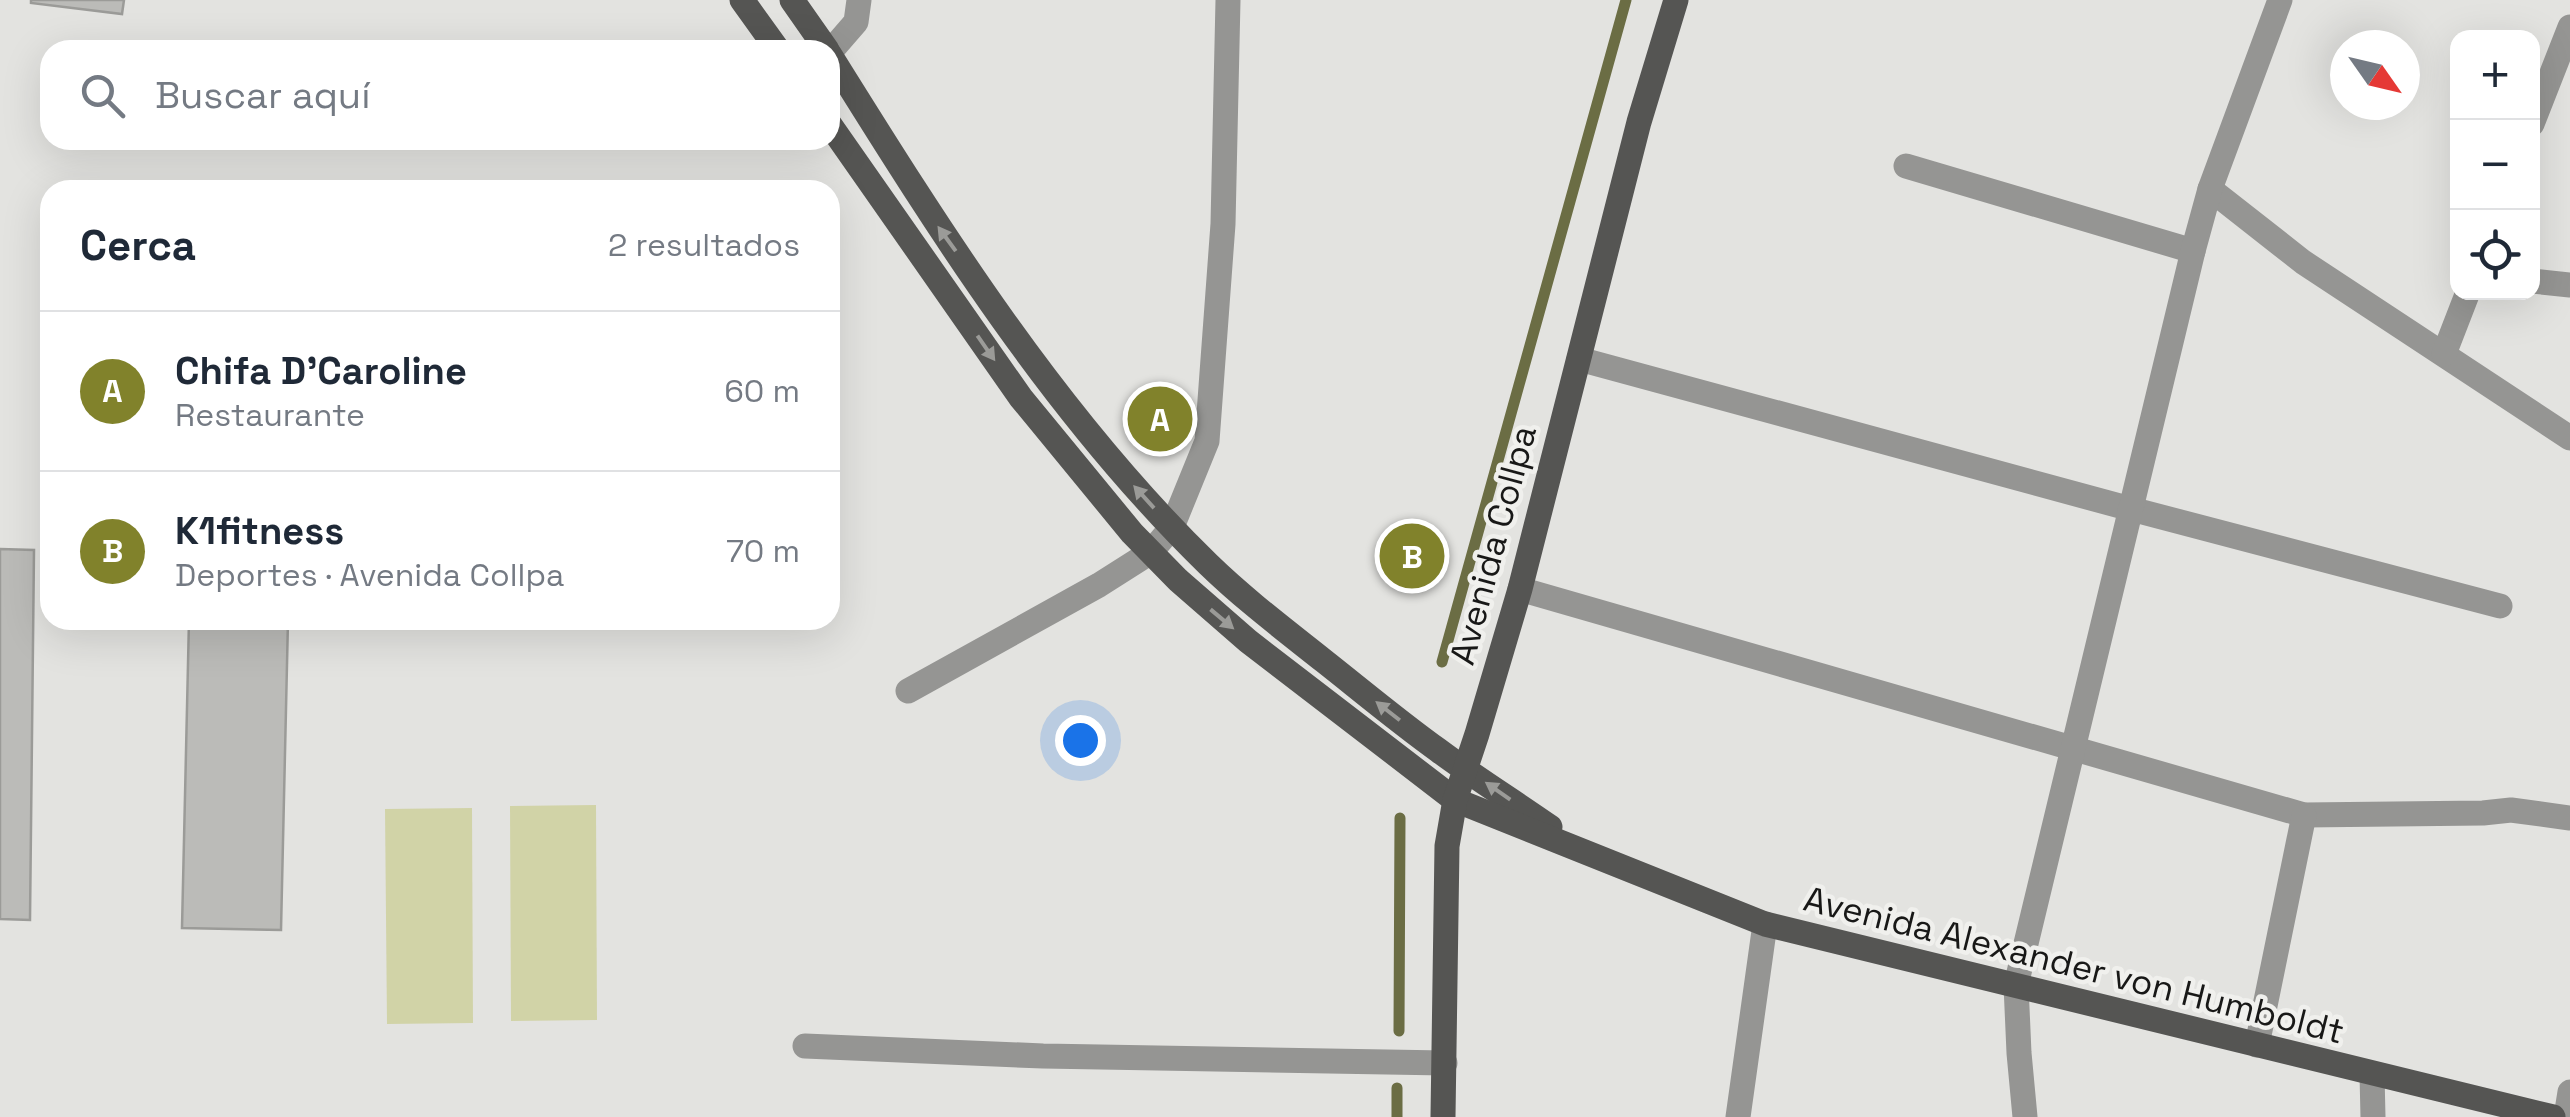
<!DOCTYPE html>
<html lang="es">
<meta charset="utf-8">
<style>
body{margin:0;font-family:"Space Grotesk",sans-serif;background:#f6f6f7;color:#1f2937}
.controls{position:absolute;right:30px;top:30px;display:grid;overflow:hidden;border-radius:20px;box-shadow:0 10px 40px #0002}
.controls button{width:90px;height:90px;display:grid;place-items:center;padding:0;border:0;border-bottom:2px solid #e0e1e3;background:#fff;color:#1f2937;font:50px sans-serif}
.compass{position:absolute;left:2330px;top:30px;width:90px;height:90px;border-radius:50%;background:#fff;box-shadow:0 10px 40px #0002;rotate:124deg}
.you{position:absolute;left:1080px;top:740px;width:35px;height:35px;margin:-25px;border:8px solid #fff;border-radius:50%;background:#1a73e8;box-shadow:0 0 0 15px #1a73e833}
.badge{display:grid;place-items:center;width:65px;height:65px;border-radius:50%;background:#81822b;color:#fff;font-size:32px;font-weight:700}
.pin{position:absolute;translate:-50% -50%;border:5px solid #fff;box-shadow:0 2px 10px #0006}
.list{margin:0;padding:0;list-style:none}
h2{display:flex;justify-content:space-between;align-items:center;height:130px;margin:0;padding:0 40px;font-size:42px}
h2 small{font-size:32px;font-weight:400;color:#747a83}
.list li{display:grid;grid-template-columns:65px 1fr auto;gap:30px;align-items:center;box-sizing:border-box;height:160px;padding:0 40px;border-top:2px solid #e0e1e3}
.list b{display:block;font-size:38px;white-space:nowrap}
.list p{margin:0;font-size:32px;white-space:nowrap;color:#747a83}
.list em{font-size:32px;font-style:normal;color:#747a83}
.icon{flex:none;width:55px;height:55px;fill:none;stroke:currentColor;stroke-width:2;stroke-linecap:round;stroke-linejoin:round}
.map{position:relative;flex:none;width:2570px;height:1117px;overflow:hidden}
.search{position:absolute;background:#fff;box-shadow:0 10px 40px #0002;left:40px;top:40px;width:800px;height:110px;display:flex;align-items:center;gap:25px;box-sizing:border-box;padding:0 35px;border-radius:30px;color:#747a83;font-size:38px}
.panel{position:absolute;background:#fff;box-shadow:0 10px 40px #0002;left:40px;top:180px;width:800px;height:450px;border-radius:30px}
.map>svg:first-child{display:block}
.green{fill:#d1d3a7}
.lines{fill:none;stroke-linecap:round;stroke-linejoin:round}
.stream{stroke:#6b6d44;stroke-width:11}
.building{fill:#bbbbb8;stroke:#9b9b98;stroke-width:2.5}
.minor{stroke:#959593;stroke-width:25}
.major{stroke:#555553;stroke-width:25}
.oneway{fill:#9b9b98}
.labels{text-anchor:middle;stroke-width:9;stroke-linejoin:round;paint-order:stroke}
.street-label{font-size:35px;fill:#181817;stroke:#f0f0ed}
</style>
<div class="map">
<svg width="2570" height="1117" viewBox="0 0 2570 1117">
<rect width="100%" height="100%" fill="#e3e3e0"/>
<g class="green">
<path d="M 596,805 L 597,1020 L 511,1021 L 510,806 Z"/>
<path d="M 472,808 L 473,1023 L 387,1024 L 385,809 Z"/>
</g>
<g class="lines">
<g class="stream">
<path d="M 1442,662 L 1626,0"/>
<path d="M 1399,1031 L 1400,818"/>
<path d="M 1397,1088 L 1397,1117"/>
</g>
</g>
<g class="building">
<path d="M 31,0 L 124,0 L 122,14 L 31,3 Z"/>
<path d="M 0,549 L 34,550 L 30,920 L 0,919 Z"/>
<path d="M 189,620 L 288,620 L 281,930 L 182,928 Z"/>
</g>
<g class="lines">
<g class="minor">
<path d="M 830,52 L 856,22 L 859,0"/>
<path d="M 2532,124 L 2570,27"/>
<path d="M 1906,166 L 2193,251"/>
<path d="M 2210,189 L 2303,262 L 2570,438"/>
<path d="M 2532,281 L 2570,285"/>
<path d="M 2444,354 L 2468,292"/>
<path d="M 1579,359 L 2131,509 L 2500,606"/>
<path d="M 1520,589 L 2304,815 L 2483,813 L 2511,810 L 2570,818"/>
<path d="M 908,691 L 1099,585 L 1151,552 L 1172,527 L 1207,441 L 1223,224 L 1228,0"/>
<path d="M 2257,1045 L 2304,815"/>
<path d="M 805,1046 L 1043,1056 L 1445,1063"/>
<path d="M 2372,1074 L 2373,1117"/>
<path d="M 1738,1117 L 1765,924"/>
<path d="M 2025,1117 L 2019,1053 L 2016,985 L 2193,251 L 2210,189 L 2280,0"/>
<path d="M 2566,1117 L 2570,1092"/>
</g>
<g class="major">
<path d="M 742,0 L 778,50"/>
<path d="M 792,0 L 827,50"/>
<path d="M 830,55 C 941,233 1056,416 1208,564 C 1244,599 1285,630 1324,661 C 1362,691 1399,722 1438,750 C 1474,777 1513,801 1550,827"/>
<path d="M 830,125 L 1021,398 L 1132,533 L 1178,580 L 1248,641 L 1455,800 L 1765,924 L 2553,1117"/>
<path d="M 1443,1117 L 1447,846 L 1455,800 L 1477,734 L 1520,589 L 1639,122 L 1676,0"/>
</g>
</g>
<defs><path id="oneway-solid" d="M-6-.8H1V-3.2L6.5 0L1 3.2V.8H-6Z" transform="scale(2.5)"/></defs>
<g class="oneway">
<use href="#oneway-solid" transform="translate(947 239) rotate(-126)"/>
<use href="#oneway-solid" transform="translate(986 348) rotate(55)"/>
<use href="#oneway-solid" transform="translate(1144 497) rotate(-132)"/>
<use href="#oneway-solid" transform="translate(1222 619) rotate(40)"/>
<use href="#oneway-solid" transform="translate(1388 711) rotate(-142)"/>
<use href="#oneway-solid" transform="translate(1498 791) rotate(-145)"/>
</g>
<g class="labels">
<g class="street-label">
<text transform="translate(1493 545) rotate(-75)" y="12">Avenida Collpa</text>
<text transform="translate(2074 965) rotate(14)" y="12">Avenida Alexander von Humboldt</text>
</g>
</g>
</svg>
<div class="controls">
<button>+</button>
<button>−</button>
<button><svg class="icon" aria-label="locate" viewBox="0 0 24 24"><circle cx="12" cy="12" r="6"/><path d="M12 2v4M12 18v4M2 12h4M18 12h4"/></svg></button>
</div>
<svg class="compass" viewBox="-18 -18 36 36"><path d="M0-13l5 13h-10z" fill="#e53935"/><path d="M0 13l5-13h-10z" fill="#747a83"/></svg>
<div class="you"></div>
<div class="pin badge" style="left:1160px;top:419px">A</div>
<div class="pin badge" style="left:1412px;top:556px">B</div>
<div class="search"><svg class="icon" aria-label="search" viewBox="0 0 24 24"><circle cx="10" cy="10" r="6"/><path d="M15 15l6 6"/></svg>Buscar aquí</div>
<section class="panel">
<h2>Cerca<small>2 resultados</small></h2>
<ul class="list">
<li><span class="badge">A</span><div><b>Chifa D'Caroline</b><p>Restaurante</p></div><em>60 m</em></li>
<li><span class="badge">B</span><div><b>K1fitness</b><p>Deportes · Avenida Collpa</p></div><em>70 m</em></li>
</ul>
</section>
</div>
